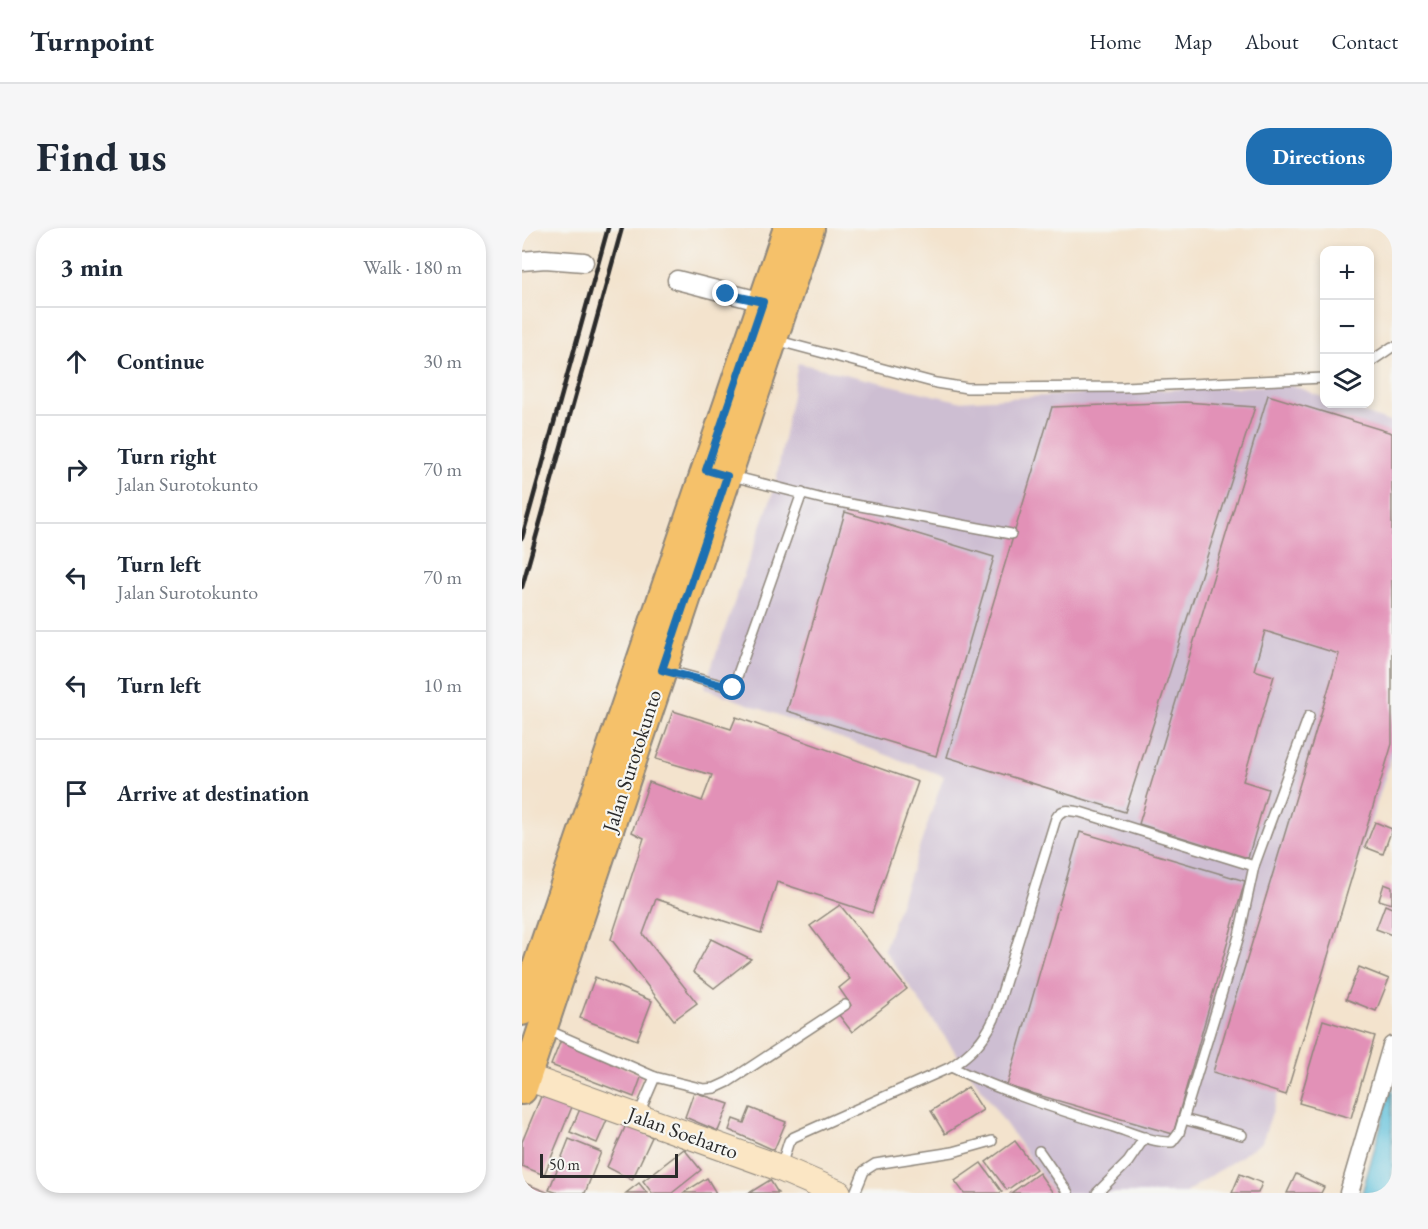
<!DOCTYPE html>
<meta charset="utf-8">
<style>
body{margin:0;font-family:"EB Garamond",serif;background:#f6f6f7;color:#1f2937}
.controls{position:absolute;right:18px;top:18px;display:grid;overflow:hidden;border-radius:12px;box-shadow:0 3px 9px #0003}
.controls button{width:54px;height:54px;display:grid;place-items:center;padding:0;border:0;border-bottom:2px solid #e0e1e3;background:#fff;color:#1f2937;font:30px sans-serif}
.scale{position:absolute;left:18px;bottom:15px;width:138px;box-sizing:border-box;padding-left:6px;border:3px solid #2b2b2b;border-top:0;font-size:16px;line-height:21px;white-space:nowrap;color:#2b2b2b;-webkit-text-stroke:4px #f6f6f2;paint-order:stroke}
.stop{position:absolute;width:18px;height:18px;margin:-14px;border:4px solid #1f6fb2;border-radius:50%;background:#fff}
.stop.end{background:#1f6fb2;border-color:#fff;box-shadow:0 2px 6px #0008}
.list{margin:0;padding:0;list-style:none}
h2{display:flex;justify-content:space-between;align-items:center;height:78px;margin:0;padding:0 24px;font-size:26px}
h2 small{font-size:20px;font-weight:400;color:#747a83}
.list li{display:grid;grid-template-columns:39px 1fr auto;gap:18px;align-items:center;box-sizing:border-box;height:108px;padding:0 24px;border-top:2px solid #e0e1e3}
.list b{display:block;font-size:22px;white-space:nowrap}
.list p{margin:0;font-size:20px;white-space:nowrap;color:#747a83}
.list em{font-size:20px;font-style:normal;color:#747a83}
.icon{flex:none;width:33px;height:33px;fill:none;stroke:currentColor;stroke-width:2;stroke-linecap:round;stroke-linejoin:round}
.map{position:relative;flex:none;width:870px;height:965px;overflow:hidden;border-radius:24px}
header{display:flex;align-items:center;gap:36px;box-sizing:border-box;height:84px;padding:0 30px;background:#fff;border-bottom:2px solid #e0e1e3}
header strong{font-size:28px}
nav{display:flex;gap:33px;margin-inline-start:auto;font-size:21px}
.intro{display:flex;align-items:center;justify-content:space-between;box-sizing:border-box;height:144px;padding:0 36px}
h1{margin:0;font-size:42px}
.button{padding:15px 27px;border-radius:24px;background:#1f6fb2;color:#fff;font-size:21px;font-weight:700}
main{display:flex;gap:36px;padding:0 36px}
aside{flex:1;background:#fff;border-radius:24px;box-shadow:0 3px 9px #0003}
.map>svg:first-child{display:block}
.industrial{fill:#cdbed2}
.water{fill:#5cbfda;stroke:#447582;stroke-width:1.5}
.building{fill:#e291b7}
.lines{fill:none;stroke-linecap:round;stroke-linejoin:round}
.lane-casing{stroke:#8f877c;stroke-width:12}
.street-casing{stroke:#8f877c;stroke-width:21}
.secondary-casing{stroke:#8f877c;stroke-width:28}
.primary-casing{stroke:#8f877c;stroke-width:32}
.lane{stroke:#fff;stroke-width:9}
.street{stroke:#fff;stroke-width:18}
.secondary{stroke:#fbe6c4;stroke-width:26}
.primary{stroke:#f5c16b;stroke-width:28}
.rail{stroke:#2b2b2b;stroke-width:4.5}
.route{stroke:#1f6fb2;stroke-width:8}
.labels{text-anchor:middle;stroke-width:4.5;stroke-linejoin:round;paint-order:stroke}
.street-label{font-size:21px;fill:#2b2b2b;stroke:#f6f6f2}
</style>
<header>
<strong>Turnpoint</strong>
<nav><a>Home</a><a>Map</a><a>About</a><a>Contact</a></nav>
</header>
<div class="intro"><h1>Find us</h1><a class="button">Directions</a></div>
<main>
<aside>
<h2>3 min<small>Walk · 180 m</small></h2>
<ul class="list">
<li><svg class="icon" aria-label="ahead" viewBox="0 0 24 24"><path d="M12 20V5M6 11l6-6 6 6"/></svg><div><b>Continue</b></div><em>30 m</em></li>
<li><svg class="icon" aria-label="right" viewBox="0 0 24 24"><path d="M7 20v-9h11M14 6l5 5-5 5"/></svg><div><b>Turn right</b><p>Jalan Surotokunto</p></div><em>70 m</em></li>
<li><svg class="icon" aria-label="left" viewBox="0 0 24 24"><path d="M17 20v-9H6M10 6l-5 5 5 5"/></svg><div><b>Turn left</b><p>Jalan Surotokunto</p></div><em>70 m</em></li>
<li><svg class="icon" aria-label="left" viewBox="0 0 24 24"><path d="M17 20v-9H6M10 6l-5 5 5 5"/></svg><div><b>Turn left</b></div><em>10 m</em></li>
<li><svg class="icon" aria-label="arrive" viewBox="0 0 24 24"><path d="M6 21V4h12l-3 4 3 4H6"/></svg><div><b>Arrive at destination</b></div></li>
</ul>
</aside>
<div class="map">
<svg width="870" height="965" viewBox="0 0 870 965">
<rect width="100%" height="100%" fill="#f6f6f2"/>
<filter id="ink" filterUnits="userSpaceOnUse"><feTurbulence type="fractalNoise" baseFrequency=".0167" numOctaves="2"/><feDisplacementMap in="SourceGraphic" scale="12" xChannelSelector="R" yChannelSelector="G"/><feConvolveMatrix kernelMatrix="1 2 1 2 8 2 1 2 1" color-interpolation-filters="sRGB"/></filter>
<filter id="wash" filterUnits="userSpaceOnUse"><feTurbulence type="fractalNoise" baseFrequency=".008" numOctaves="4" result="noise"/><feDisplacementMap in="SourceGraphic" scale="24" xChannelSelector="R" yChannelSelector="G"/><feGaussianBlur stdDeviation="1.35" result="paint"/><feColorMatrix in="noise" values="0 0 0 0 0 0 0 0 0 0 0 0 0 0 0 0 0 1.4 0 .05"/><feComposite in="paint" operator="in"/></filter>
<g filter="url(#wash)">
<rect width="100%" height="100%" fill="#f3e3cd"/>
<path class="industrial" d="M 276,135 L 436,173 L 609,163 L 770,157 L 802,170 L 802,176 L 818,176 L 870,195 L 870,528 L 829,655 L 740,914 L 663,965 L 532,965 L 362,722 L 422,548 L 182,460 L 253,259 Z"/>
<path class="water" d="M 870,858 L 870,965 L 840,965 Z"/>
<g id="blocks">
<g class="building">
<path d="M 746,167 L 870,205 L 870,516 L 764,867 L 691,844 L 817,426 L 743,403 L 732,442 L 752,448 L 721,553 L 746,561 L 726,630 L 617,596 Z"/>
<path d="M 663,174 L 733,179 L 603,584 L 425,529 L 530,179 Z"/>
<path d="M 323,284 L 472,329 L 414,528 L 265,483 Z"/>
<path d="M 151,483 L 209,501 L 214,489 L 396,554 L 350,685 L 255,654 L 239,705 L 134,671 L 121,706 L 175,775 L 152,792 L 89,711 L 122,610 L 110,604 L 127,554 L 180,573 L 190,547 L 134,531 Z"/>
<path d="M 853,594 L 870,601 L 861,626 L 843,619 Z"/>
<path d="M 558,604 L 723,653 L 651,906 L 485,858 Z"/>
<path d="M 862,656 L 870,659 L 870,676 L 857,672 Z"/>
<path d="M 318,677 L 385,761 L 330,804 L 317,787 L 329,777 L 317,760 L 328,751 L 288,698 Z"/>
<path d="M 863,677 L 870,680 L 870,707 L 854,701 Z"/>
<path d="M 189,711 L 229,731 L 192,760 L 171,744 Z"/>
<path d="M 837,739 L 867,751 L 854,783 L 824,771 Z"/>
<path d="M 73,749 L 130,773 L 115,812 L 58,790 Z"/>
<path d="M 801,792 L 853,808 L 829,890 L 777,875 Z"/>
<path d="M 39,812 L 120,847 L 112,869 L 29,837 Z"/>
<path d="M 446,859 L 461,882 L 423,906 L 409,883 Z"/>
<path d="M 172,864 L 207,876 L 196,903 L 163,889 Z"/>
<path d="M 20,866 L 50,879 L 22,947 L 0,938 L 0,914 Z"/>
<path d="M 228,880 L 264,894 L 252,922 L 207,902 L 211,891 L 222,895 Z"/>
<path d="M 58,881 L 85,892 L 75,915 L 48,904 Z"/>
<path d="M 104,897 L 130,909 L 110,952 L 85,939 Z"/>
<path d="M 47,911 L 79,924 L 63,965 L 36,965 L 27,962 Z"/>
<path d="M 493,913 L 514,941 L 485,962 L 464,934 Z"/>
<path d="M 162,921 L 179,942 L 150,965 L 130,965 L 121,953 Z"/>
<path d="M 459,935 L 480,964 L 478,965 L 442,965 L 433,953 Z"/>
<path d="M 517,945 L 531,965 L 489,965 Z"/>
<path d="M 718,946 L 740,955 L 736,965 L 710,965 Z"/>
<path d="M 774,946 L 802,959 L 799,965 L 765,965 Z"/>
<path d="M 185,950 L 194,965 L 161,965 Z"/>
<path d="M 248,952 L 256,965 L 227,965 Z"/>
<path d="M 0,954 L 27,965 L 0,965 Z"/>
<path d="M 117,955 L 125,965 L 104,965 Z"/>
</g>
</g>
</g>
<g filter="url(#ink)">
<use href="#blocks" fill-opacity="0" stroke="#8f877c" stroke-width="1.5"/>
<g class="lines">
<g class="lane-casing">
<g id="lane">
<path d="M 253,112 L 414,155 L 445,160 L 602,159 L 802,150"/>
<path d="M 848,134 L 870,119"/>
<path d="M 210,248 L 301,271 L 489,306"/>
<path d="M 143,442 L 211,460 L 280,265"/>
<path d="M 23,801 L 133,849 L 182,861 L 193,860 L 206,854 L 323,777"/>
<path d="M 429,839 C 484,865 535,881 592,899 C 610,905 632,915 650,914 L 657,905 L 717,708 L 732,638"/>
<path d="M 117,886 L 133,849"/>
<path d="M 661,891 L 720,907"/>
<path d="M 517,923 L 546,965"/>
<path d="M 259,938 L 267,913 L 272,909 L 429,839 C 448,826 462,813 472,791 L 534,590 C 540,579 548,583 558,584 L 732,638 L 787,488"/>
<path d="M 333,965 L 342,943 L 353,936 L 431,924 L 470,913"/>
<path d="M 575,965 L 606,934 L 623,909"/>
</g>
</g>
<g class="street-casing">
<g id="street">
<path d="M 0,33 L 23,31 L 62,34"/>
<path d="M 155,52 L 241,74"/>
<path d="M 827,965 L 870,818"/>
</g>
</g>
<g class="secondary-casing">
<path id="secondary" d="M 4,849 L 258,940 L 316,965"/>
</g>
<g class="primary-casing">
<g id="primary">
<path d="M 0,783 L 266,0"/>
<path d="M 0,862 L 288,0"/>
</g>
</g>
<use href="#lane" class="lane"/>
<use href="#street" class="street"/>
<use href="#secondary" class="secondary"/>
<use href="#primary" class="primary"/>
<g class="rail">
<path d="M 0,310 L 86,0"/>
<path d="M 0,359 L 100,0"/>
</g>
</g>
</g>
<g class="lines" filter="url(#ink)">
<path class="route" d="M 204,66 L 241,74 L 184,242 L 205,248 L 140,442 L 211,460"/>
</g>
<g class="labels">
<g class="street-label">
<text transform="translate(110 533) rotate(-72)" y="7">Jalan Surotokunto</text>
<text transform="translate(161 905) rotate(20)" y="7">Jalan Soeharto</text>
</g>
</g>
</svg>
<div class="controls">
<button>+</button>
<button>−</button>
<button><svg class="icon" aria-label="layers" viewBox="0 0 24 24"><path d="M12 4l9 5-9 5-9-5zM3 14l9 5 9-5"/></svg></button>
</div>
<div class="scale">50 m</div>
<div class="stop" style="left:211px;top:460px"></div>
<div class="stop end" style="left:204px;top:66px"></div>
</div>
</main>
